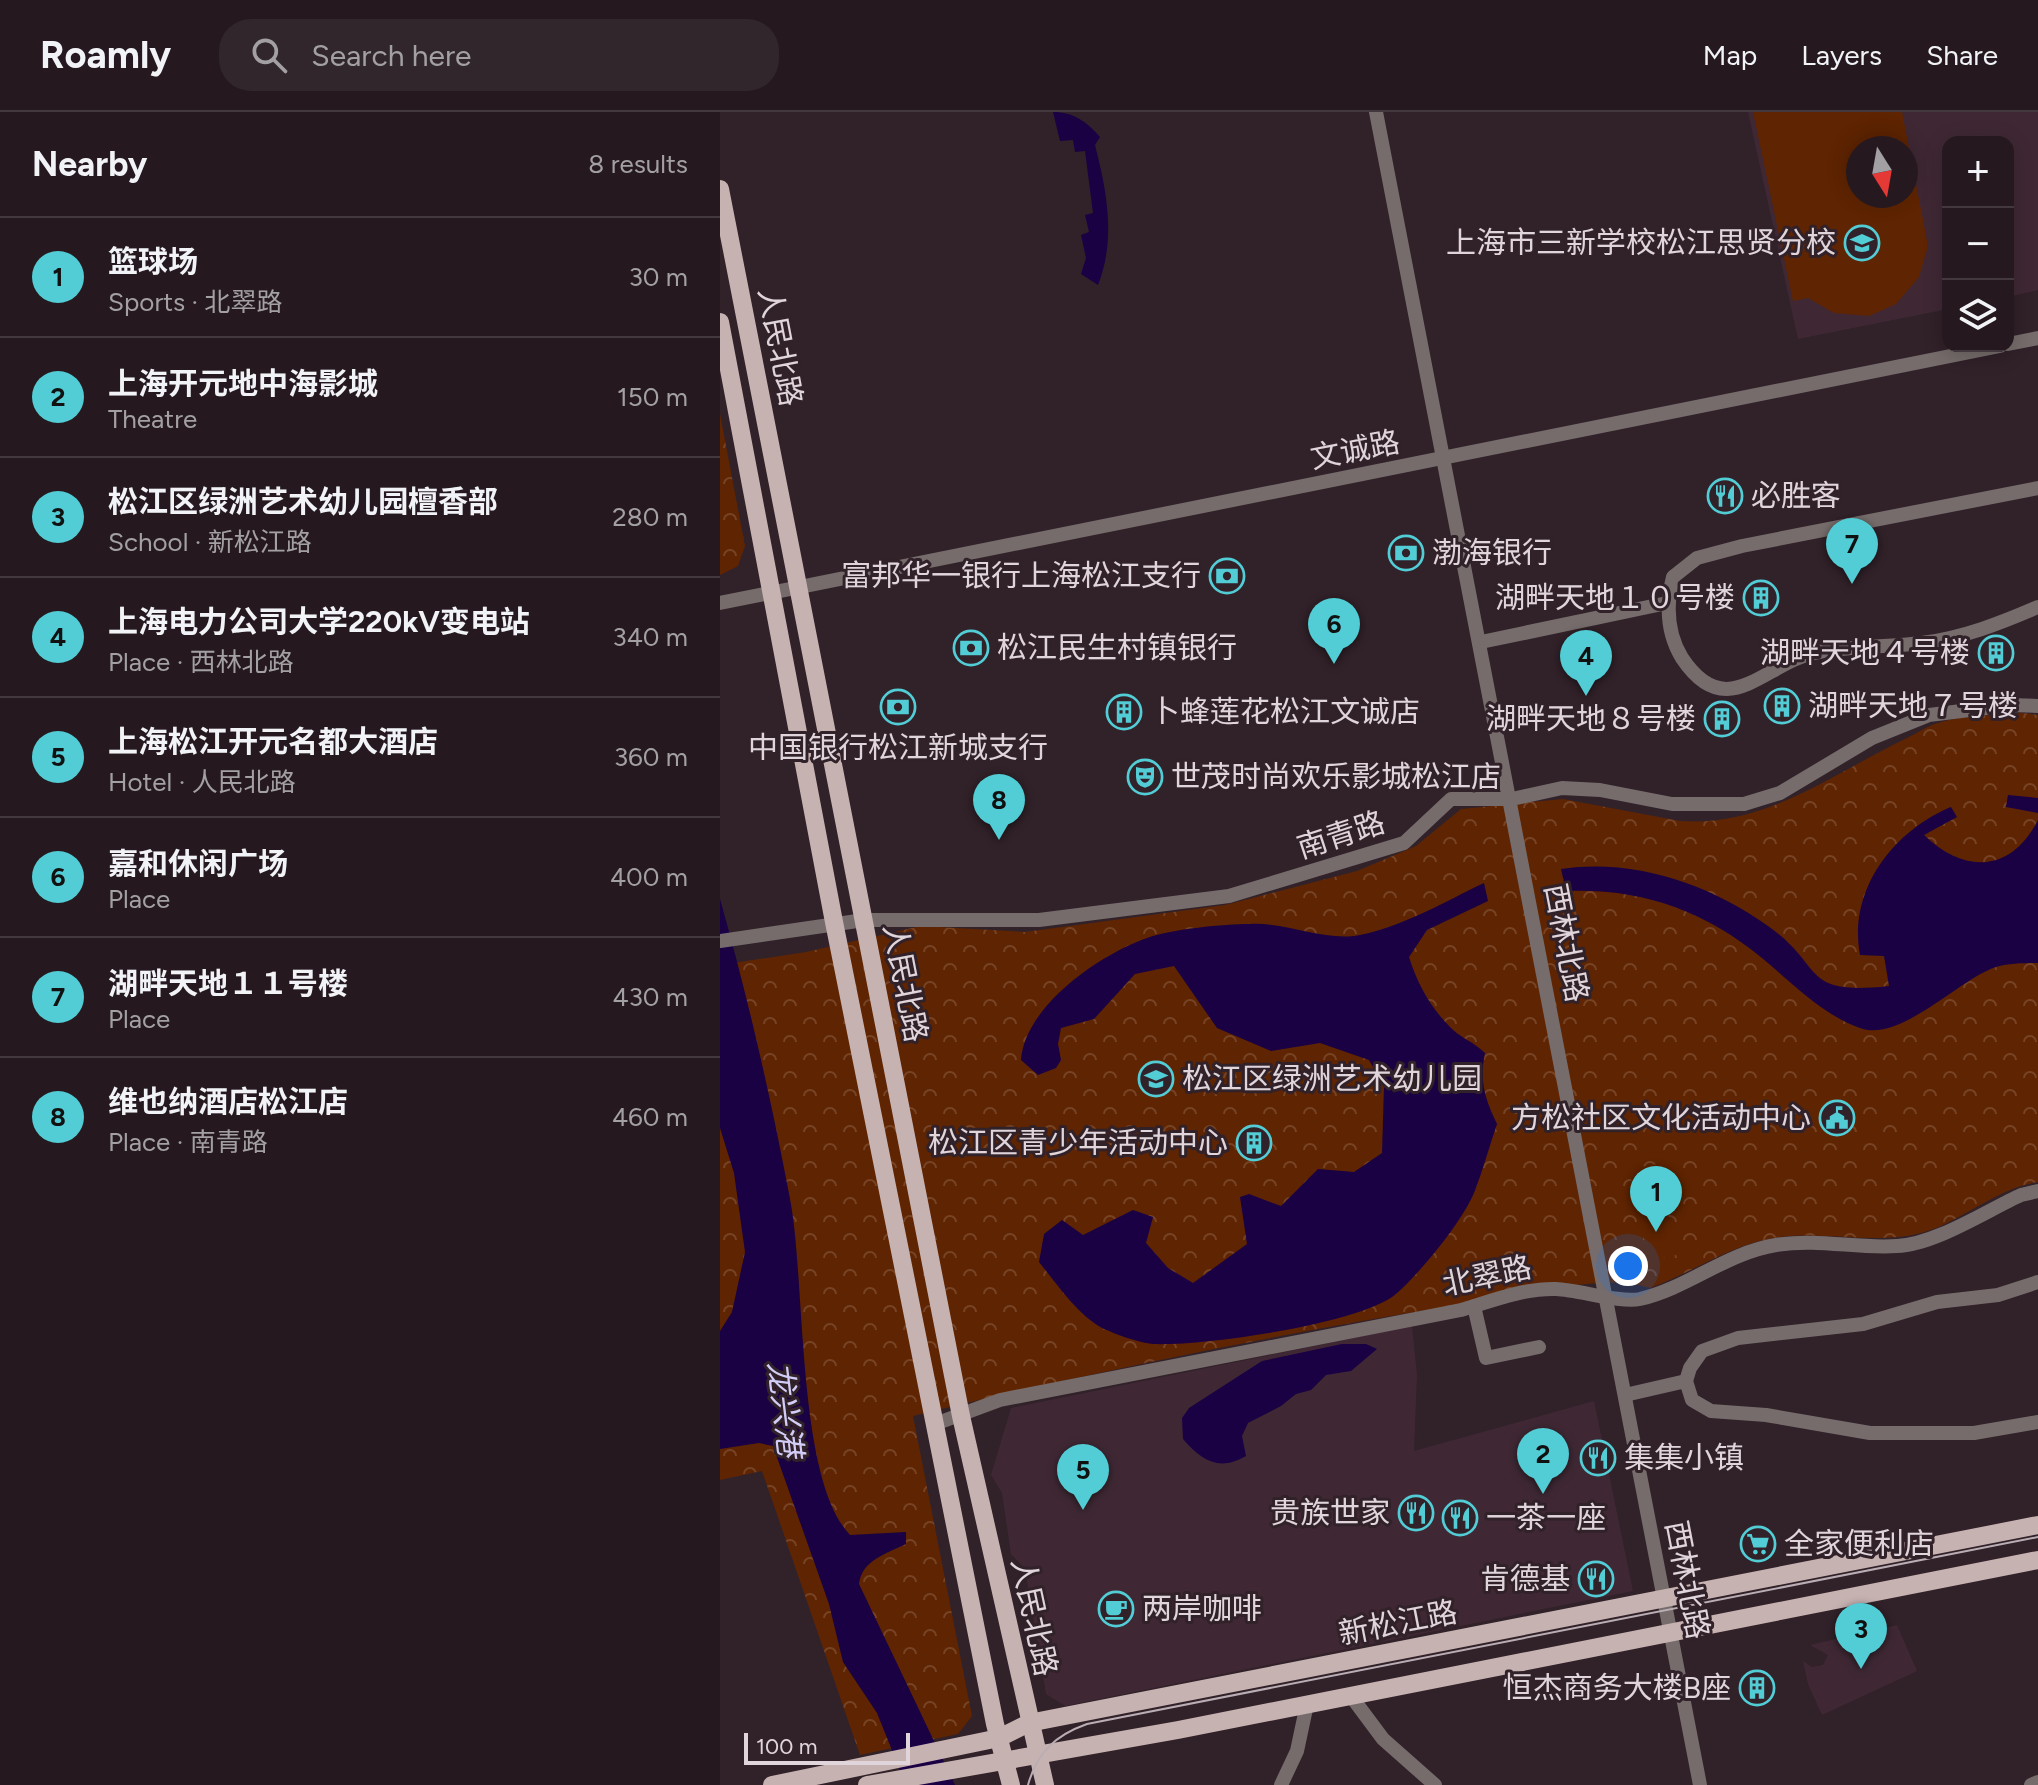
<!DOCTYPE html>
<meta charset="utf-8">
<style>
body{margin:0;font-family:Figtree,"Noto Sans SC",sans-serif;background:#31262c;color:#f1f3f6}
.controls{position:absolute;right:24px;top:24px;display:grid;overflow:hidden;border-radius:16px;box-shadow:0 4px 20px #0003}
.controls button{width:72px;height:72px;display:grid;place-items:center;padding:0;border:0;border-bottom:2px solid #42383d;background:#25191f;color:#f1f3f6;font:40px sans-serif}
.compass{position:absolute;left:1126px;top:24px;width:72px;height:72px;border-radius:50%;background:#25191f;box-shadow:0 4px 20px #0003;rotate:169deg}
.scale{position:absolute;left:24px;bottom:20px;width:166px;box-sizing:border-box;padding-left:8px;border:4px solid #e0d5da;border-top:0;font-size:22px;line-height:28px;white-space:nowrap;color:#e0d5da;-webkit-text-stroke:6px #312129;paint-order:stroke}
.you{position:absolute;left:908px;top:1154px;width:28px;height:28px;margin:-20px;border:6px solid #fff;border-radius:50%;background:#1a73e8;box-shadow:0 0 0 12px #1a73e833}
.badge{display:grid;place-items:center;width:52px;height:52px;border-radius:50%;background:#52ccd5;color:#111;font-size:26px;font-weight:700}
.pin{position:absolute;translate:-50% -66px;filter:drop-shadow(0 2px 4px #0008)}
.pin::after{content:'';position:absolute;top:42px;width:28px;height:24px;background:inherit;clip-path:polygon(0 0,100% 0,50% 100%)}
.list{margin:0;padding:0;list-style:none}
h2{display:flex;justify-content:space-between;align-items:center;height:104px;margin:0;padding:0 32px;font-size:34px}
h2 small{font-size:26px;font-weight:400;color:#a3a0a4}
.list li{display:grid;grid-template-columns:52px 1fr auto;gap:24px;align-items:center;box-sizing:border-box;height:120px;padding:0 32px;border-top:2px solid #42383d}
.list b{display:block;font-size:30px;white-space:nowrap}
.list p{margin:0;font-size:26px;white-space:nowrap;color:#a3a0a4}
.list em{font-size:26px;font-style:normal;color:#a3a0a4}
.icon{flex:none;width:44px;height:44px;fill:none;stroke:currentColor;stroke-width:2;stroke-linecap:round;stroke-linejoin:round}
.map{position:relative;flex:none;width:1318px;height:1673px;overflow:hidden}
header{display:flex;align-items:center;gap:48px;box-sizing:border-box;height:112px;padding:0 40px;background:#25191f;border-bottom:2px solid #42383d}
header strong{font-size:38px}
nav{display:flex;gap:44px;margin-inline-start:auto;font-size:28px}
.search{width:560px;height:72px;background:#31262c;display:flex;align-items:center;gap:20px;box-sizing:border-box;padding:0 28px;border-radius:32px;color:#a3a0a4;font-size:30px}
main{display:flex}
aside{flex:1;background:#25191f}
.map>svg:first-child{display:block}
.built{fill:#3f2834;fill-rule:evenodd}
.park{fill:url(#park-crowns)}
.pitch{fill:#5f2401;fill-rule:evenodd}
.water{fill:#190144}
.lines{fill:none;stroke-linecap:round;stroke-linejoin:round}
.minor{stroke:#766c6c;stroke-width:14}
.major{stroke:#c7b2b2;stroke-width:18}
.tram{stroke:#baaeb4;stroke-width:2}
.labels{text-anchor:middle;stroke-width:6;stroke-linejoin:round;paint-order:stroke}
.poi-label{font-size:30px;fill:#e0d5da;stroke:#312129;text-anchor:start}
.street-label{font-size:30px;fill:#e0d5da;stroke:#312129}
.water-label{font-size:32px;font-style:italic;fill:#d1cdf6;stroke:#312129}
</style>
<header>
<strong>Roamly</strong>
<div class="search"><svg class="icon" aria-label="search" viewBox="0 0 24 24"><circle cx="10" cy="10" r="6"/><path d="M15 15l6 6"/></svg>Search here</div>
<nav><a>Map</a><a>Layers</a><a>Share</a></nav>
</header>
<main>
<aside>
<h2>Nearby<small>8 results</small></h2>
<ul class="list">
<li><span class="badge">1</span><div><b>篮球场</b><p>Sports · 北翠路</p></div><em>30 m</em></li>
<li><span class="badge">2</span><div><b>上海开元地中海影城</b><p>Theatre</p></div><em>150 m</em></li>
<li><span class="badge">3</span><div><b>松江区绿洲艺术幼儿园檀香部</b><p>School · 新松江路</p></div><em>280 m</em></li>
<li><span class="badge">4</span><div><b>上海电力公司大学220kV变电站</b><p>Place · 西林北路</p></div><em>340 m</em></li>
<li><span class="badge">5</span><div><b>上海松江开元名都大酒店</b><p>Hotel · 人民北路</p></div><em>360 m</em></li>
<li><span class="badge">6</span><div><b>嘉和休闲广场</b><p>Place</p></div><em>400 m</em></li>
<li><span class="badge">7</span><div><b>湖畔天地１１号楼</b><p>Place</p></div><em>430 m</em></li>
<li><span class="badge">8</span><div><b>维也纳酒店松江店</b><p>Place · 南青路</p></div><em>460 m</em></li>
</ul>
</aside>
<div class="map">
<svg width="1318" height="1673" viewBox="0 0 1318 1673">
<defs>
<pattern id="park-crowns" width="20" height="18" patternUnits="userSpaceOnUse" patternTransform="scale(2)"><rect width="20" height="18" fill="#5f2401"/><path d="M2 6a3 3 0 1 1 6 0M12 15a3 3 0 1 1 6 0" fill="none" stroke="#764325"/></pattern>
</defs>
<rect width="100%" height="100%" fill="#312129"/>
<g class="built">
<path d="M 1028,0 L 1318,0 L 1318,178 L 1288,185 L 1288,30 L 1228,30 L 1228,197 L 1078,227 ZM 1138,36 L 1186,36 L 1186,84 L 1138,84 Z"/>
<path d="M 692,1214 L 697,1263 L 694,1339 L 874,1289 L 913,1479 L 345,1594 L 326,1582 L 305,1457 L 291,1442 L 282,1381 L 271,1363 L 291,1296 Z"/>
<path d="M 1177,1513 L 1197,1559 L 1102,1603 L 1088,1572 L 1083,1549 L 1092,1555 L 1103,1553 L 1108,1543 L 1090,1533 Z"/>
</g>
<g class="park">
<path d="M 0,302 L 25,434 L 18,454 L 0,463 Z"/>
<path d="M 1303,601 L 1318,603 L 1318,1070 C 1274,1077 1242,1110 1201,1121 C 1156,1133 1107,1119 1060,1125 C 1013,1131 974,1160 930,1176 C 885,1161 810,1182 763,1189 C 571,1219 381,1258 193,1304 L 252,1604 L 238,1622 L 140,1643 L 42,1359 L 0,1368 L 0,853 L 86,840 L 201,814 L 305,820 L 505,793 L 637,759 L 696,734 L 741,697 L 843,687 L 960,709 C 1046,715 1112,662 1185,627 C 1196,622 1207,614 1218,611 C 1244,603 1276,603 1303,601 Z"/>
</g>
<g class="pitch">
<path d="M 1033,0 L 1182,0 L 1208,134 L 1199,165 L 1176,192 L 1149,204 L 1114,201 L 1088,186 L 1073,189 ZM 1138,36 L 1186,36 L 1186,84 L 1138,84 Z"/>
<path d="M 938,1052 L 956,1143 L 929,1149 L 909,1057 Z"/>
</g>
<g class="water">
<path d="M 333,0 C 353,0 366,9 380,25 L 375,33 C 387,80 396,127 378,173 L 361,162 L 366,146 L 361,123 L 369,120 L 365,103 L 373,101 L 365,39 L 355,40 L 353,28 L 340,29 Z"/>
<path d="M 1288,683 L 1318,686 L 1318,701 L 1286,695 Z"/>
<path d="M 1231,695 L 1237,705 L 1204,723 C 1244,762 1291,761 1318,708 L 1318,851 C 1305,851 1289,851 1276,855 C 1239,867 1180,931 1140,916 C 1103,903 1072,871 1042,846 C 984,798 921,776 846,779 L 841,757 C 914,746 989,772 1048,814 C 1106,855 1079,884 1169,874 L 1164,844 L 1140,843 C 1128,778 1173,719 1231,695 Z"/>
<path d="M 764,771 L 768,789 L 707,818 L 689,845 C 697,871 710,895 730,915 C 739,925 754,930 765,941 C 759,969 765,987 777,1012 C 769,1035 763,1058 754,1081 C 741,1111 701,1160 676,1182 C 640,1212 484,1234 434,1232 C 419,1231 395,1222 382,1216 C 357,1202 337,1172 319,1150 L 324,1122 L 342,1108 L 363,1123 L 413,1098 L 433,1105 L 426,1131 L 448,1156 L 473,1171 L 527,1132 L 520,1085 L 529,1082 L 561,1094 L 598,1057 L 634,1060 L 662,1041 L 664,974 L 649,948 L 600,931 L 551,939 L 497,916 L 454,854 L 415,862 L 374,907 L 341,916 L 338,932 L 341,948 L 336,956 L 318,963 L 301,948 C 305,894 379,843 427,826 C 453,817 503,812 530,812 C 566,810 605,830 640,823 C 684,814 724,790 764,771 Z"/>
<path d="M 0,787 C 28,886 51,986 70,1087 C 86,1169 76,1366 130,1423 L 186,1420 L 186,1432 C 166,1442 142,1448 139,1472 L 235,1673 L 186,1673 L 157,1601 L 123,1550 L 109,1492 L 53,1334 L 39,1331 L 0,1337 L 0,1219 L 12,1200 L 25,1140 L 14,1061 L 0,1016 Z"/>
<path d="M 622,1232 L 646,1232 L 657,1237 L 631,1259 L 606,1263 L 591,1278 L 576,1282 L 561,1294 L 528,1311 L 522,1324 L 526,1344 C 499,1360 481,1348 463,1327 L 462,1306 L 469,1296 L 542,1249 Z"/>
</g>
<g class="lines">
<g class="minor">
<path d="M 656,0 L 980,1673"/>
<path d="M 1288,232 L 1318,226"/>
<path d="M 1318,376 L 1022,434 L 977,446 L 953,465 C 946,493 946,520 962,546 C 1008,615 1046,548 1099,540 C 1133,534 1168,535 1202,531 C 1243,526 1281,511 1318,495"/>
<path d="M 0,491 L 1280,234"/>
<path d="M 761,530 L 947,491"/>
<path d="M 0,829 L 144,808 L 319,808 L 509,784 L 684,731 L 731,687 L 792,687 L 842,676 L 880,678 L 952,692 L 1024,692 L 1060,681 L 1152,626 L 1209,603 L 1290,593 L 1318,594"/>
<path d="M 754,1194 L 766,1246 L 819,1235"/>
<path d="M 966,1269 L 970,1256 L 982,1239 L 1018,1226 L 1143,1212 L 1217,1190 L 1278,1183 L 1318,1170"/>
<path d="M 905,1283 L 966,1269 L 972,1288 L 991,1299 L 1046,1303 L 1150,1321 L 1254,1321 L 1318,1310"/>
<path d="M 215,1312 L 280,1288 L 741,1198 C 771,1189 804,1176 836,1177 C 859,1178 900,1191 920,1187 C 968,1176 1006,1141 1056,1133 C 1099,1126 1136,1137 1177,1134 C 1214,1133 1266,1099 1301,1083 L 1318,1079"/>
<path d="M 631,1584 L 663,1627 L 715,1673"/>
<path d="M 561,1673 L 577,1639 L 587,1592"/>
<path d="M 1311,1673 L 1318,1670"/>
</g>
<g class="major">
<path d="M 0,77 L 241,1304 L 325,1673"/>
<path d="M 0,210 L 114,810 L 275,1612 L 291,1673"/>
<path d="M 52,1673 L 279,1626 L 309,1611 L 1318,1413"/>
<path d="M 147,1673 L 458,1618 L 1318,1448"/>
</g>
<path class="tram" d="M 308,1673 C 317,1640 336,1623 367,1612 L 1318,1425"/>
</g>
<defs>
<g id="school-ring" transform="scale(1.8)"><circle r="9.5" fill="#312129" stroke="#52ccd5" stroke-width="1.5"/><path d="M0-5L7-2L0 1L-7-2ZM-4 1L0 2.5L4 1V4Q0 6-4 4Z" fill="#52ccd5"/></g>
<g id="restaurant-ring" transform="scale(1.8)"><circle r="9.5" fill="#312129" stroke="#52ccd5" stroke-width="1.5"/><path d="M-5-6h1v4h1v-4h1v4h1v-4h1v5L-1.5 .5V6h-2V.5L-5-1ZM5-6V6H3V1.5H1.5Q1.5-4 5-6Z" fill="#52ccd5"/></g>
<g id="bank-ring" transform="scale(1.8)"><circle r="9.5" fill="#312129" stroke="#52ccd5" stroke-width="1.5"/><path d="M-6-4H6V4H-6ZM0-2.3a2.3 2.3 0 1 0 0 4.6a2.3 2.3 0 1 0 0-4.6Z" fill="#52ccd5"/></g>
<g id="building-ring" transform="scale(1.8)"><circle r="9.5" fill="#312129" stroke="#52ccd5" stroke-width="1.5"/><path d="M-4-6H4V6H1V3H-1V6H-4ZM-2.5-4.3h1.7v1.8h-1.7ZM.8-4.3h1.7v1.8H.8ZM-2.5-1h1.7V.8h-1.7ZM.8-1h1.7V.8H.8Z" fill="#52ccd5"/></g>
<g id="theatre-ring" transform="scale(1.8)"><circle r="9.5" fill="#312129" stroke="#52ccd5" stroke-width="1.5"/><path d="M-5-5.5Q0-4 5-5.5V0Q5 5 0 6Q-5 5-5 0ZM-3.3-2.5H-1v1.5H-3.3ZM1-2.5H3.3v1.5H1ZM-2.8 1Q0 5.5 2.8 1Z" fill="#52ccd5"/></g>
<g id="civic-ring" transform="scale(1.8)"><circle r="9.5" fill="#312129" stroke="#52ccd5" stroke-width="1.5"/><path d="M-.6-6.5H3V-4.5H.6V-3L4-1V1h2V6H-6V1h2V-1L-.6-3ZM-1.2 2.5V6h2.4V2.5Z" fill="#52ccd5"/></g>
<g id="supermarket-ring" transform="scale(1.8)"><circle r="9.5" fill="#312129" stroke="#52ccd5" stroke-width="1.5"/><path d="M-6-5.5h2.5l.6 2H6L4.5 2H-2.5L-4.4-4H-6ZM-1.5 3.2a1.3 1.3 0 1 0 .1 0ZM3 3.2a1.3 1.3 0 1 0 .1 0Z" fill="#52ccd5"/></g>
<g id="cafe-ring" transform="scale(1.8)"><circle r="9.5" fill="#312129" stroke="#52ccd5" stroke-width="1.5"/><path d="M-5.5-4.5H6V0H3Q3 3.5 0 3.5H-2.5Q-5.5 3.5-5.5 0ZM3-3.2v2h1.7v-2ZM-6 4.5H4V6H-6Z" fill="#52ccd5"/></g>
</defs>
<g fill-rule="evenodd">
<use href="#school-ring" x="1142" y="131"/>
<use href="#restaurant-ring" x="1005" y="384"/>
<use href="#bank-ring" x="686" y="441"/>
<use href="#bank-ring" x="507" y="464"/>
<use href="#building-ring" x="1041" y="486"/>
<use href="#bank-ring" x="251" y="536"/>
<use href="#building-ring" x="1276" y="541"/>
<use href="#building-ring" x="1062" y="594"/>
<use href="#bank-ring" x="178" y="595"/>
<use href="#building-ring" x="404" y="600"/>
<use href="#building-ring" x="1002" y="607"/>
<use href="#theatre-ring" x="425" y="665"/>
<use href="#school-ring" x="436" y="967"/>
<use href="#civic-ring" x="1117" y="1006"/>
<use href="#building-ring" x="534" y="1031"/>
<use href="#restaurant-ring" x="878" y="1346"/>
<use href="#restaurant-ring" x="696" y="1401"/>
<use href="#restaurant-ring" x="740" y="1406"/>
<use href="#supermarket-ring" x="1038" y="1432"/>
<use href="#restaurant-ring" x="876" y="1467"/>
<use href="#cafe-ring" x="396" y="1497"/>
<use href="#building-ring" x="1037" y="1576"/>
</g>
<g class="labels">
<g class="poi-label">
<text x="1116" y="141" text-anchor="end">上海市三新学校松江思贤分校</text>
<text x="1031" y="394">必胜客</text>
<text x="712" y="451">渤海银行</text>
<text x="481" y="474" text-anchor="end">富邦华一银行上海松江支行</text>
<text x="1015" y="496" text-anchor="end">湖畔天地１０号楼</text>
<text x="277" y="546">松江民生村镇银行</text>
<text x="1250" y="551" text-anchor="end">湖畔天地４号楼</text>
<text x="1088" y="604">湖畔天地７号楼</text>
<text x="430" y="610">卜蜂莲花松江文诚店</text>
<text x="976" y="617" text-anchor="end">湖畔天地８号楼</text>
<text x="178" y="646" text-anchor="middle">中国银行松江新城支行</text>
<text x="451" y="675">世茂时尚欢乐影城松江店</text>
<text x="462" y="977">松江区绿洲艺术幼儿园</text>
<text x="1091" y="1016" text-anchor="end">方松社区文化活动中心</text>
<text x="508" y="1041" text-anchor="end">松江区青少年活动中心</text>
<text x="904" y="1356">集集小镇</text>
<text x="670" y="1411" text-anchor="end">贵族世家</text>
<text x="766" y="1416">一茶一座</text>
<text x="1064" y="1442">全家便利店</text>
<text x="850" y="1477" text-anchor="end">肯德基</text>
<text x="422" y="1507">两岸咖啡</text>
<text x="1011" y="1586" text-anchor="end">恒杰商务大楼B座</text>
</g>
<g class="street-label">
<text transform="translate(60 235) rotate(79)" y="10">人民北路</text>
<text transform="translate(635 338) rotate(-11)" y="10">文诚路</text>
<text transform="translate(621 723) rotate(-18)" y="10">南青路</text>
<text transform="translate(846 831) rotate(79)" y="10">西林北路</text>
<text transform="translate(185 871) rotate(79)" y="10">人民北路</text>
<text transform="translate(767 1164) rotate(-12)" y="10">北翠路</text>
<text transform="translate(967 1468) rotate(79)" y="10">西林北路</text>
<text transform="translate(314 1505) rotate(78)" y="10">人民北路</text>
<text transform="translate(678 1511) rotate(-11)" y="10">新松江路</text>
</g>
<g class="water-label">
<text transform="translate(65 1297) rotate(83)" y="11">龙兴港</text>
</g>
</g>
</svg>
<div class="controls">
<button>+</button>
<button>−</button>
<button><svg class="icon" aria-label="layers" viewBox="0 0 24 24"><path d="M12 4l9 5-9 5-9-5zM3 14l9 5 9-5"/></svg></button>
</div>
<svg class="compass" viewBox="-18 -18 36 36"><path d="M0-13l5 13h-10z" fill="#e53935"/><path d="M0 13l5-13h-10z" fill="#a3a0a4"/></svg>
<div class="scale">100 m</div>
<div class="you"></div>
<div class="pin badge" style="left:936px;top:1120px">1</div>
<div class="pin badge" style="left:823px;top:1382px">2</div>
<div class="pin badge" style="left:1141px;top:1557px">3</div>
<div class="pin badge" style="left:866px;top:584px">4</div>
<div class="pin badge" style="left:363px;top:1398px">5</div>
<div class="pin badge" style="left:614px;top:552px">6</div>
<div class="pin badge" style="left:1132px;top:472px">7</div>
<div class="pin badge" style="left:279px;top:728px">8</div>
</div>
</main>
